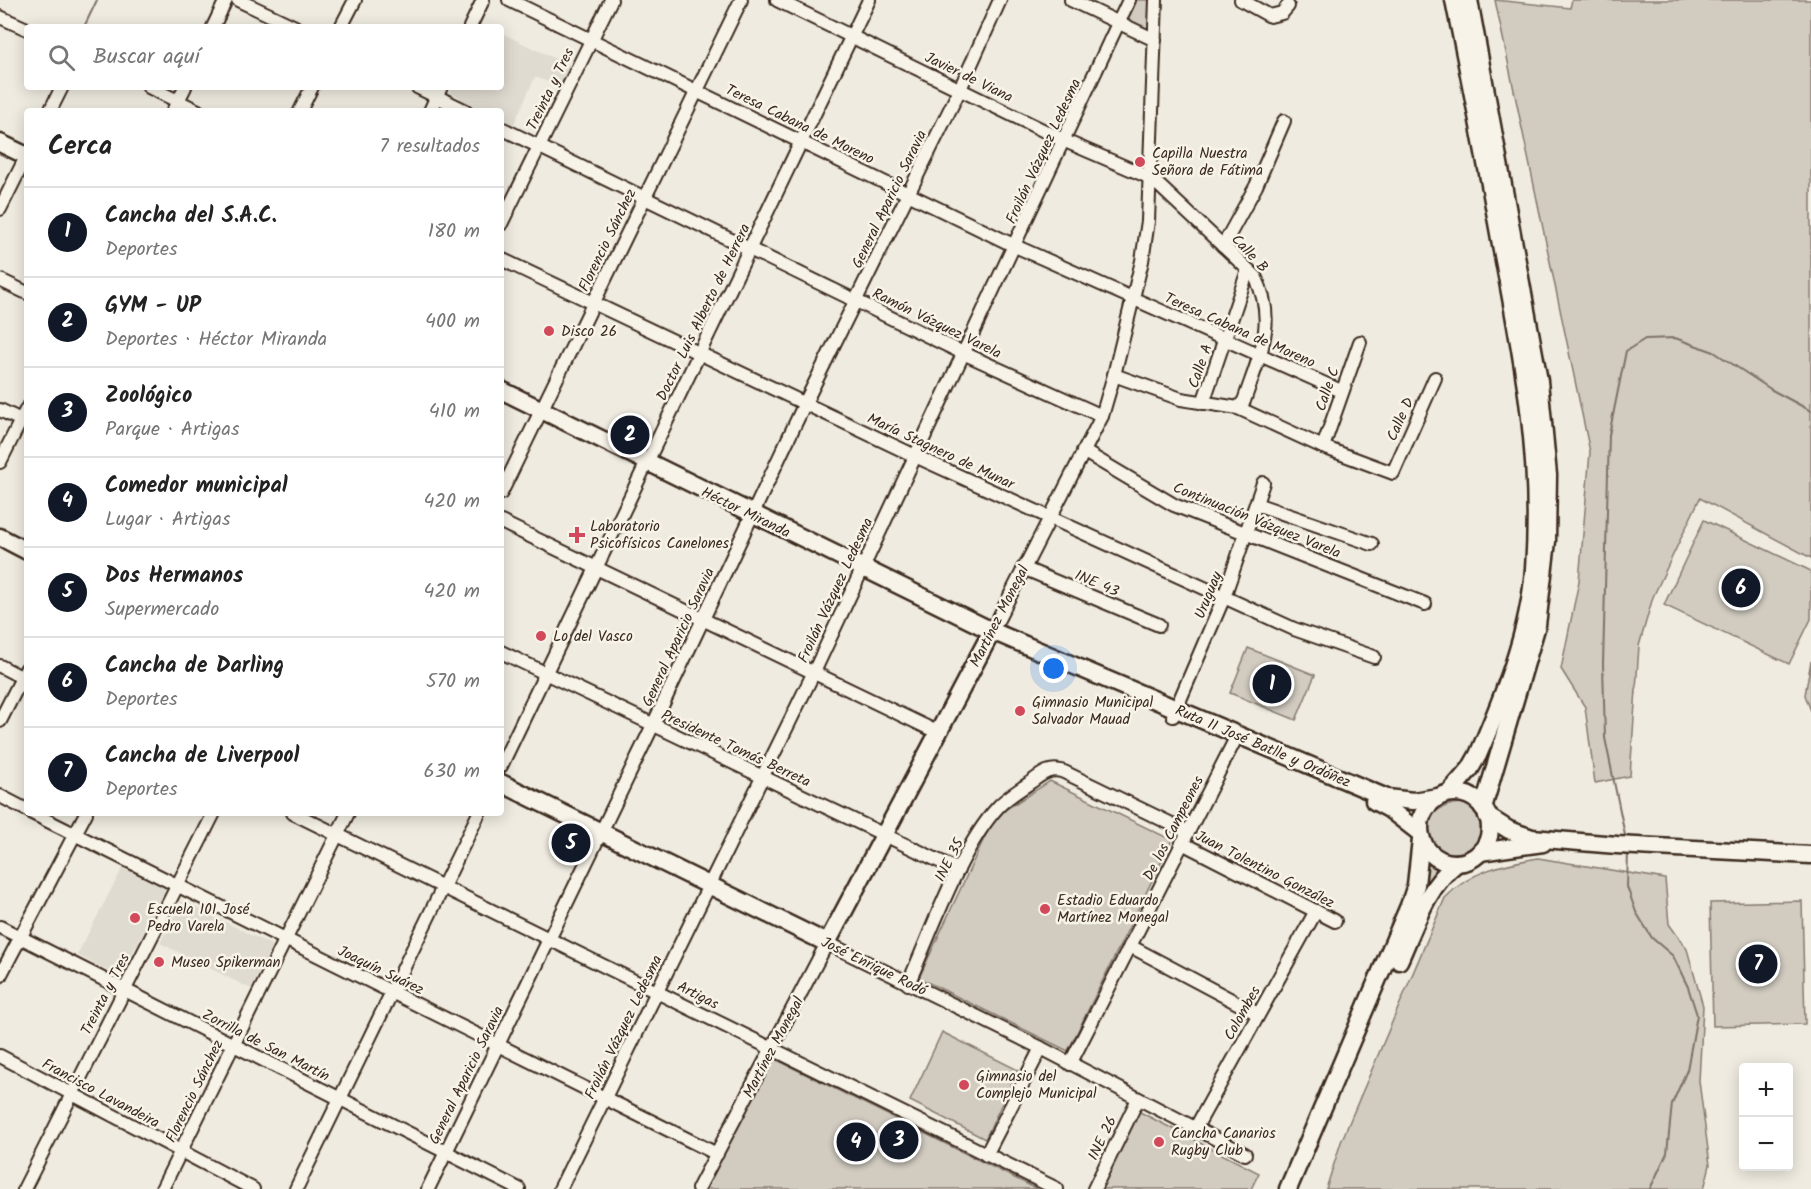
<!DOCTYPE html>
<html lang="es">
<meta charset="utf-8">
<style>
body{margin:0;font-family:Kalam,sans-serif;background:#f2f2f2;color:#222}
.controls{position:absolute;right:18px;bottom:18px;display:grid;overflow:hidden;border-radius:6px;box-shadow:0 3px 15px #0003}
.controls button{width:54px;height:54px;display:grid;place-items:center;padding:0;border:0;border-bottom:2px solid #e0e0e0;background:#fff;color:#222;font:30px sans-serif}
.you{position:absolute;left:1054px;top:669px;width:21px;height:21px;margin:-15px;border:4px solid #fff;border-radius:50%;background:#1a73e8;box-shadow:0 0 0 9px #1a73e833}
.badge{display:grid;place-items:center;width:39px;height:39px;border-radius:50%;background:#111827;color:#fff;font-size:20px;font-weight:700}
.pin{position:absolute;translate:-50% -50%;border:3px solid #fff;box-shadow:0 2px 6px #0006}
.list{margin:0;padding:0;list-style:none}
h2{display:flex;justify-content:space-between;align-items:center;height:78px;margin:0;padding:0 24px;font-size:26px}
h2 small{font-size:20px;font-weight:400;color:#767676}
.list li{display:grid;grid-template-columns:39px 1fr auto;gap:18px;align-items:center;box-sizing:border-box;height:90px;padding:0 24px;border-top:2px solid #e0e0e0}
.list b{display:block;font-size:22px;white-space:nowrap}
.list p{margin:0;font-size:20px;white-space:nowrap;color:#767676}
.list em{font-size:20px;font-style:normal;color:#767676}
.icon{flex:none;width:33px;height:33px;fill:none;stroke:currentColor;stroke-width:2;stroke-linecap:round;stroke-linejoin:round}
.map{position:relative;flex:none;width:1811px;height:1189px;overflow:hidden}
.search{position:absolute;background:#fff;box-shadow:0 3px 15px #0003;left:24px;top:24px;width:480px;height:66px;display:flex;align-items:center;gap:15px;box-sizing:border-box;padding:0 21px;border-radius:6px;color:#767676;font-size:22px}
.panel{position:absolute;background:#fff;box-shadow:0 3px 15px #0003;left:24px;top:108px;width:480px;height:708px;border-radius:6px}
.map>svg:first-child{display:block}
.built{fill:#e0dbd0}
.green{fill:#d1cbc0;stroke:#867a6f;stroke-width:1.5}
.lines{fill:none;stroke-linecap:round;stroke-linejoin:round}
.stream{stroke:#7e7266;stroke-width:2}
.minor-casing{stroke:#3b2a1e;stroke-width:16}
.highway-casing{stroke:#3b2a1e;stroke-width:21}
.minor{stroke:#f7f3e8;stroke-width:12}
.highway{stroke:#f7f3e8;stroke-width:16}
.poi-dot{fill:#d1495b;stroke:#f7f3e8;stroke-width:2}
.labels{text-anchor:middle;stroke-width:5;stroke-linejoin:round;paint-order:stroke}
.street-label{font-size:15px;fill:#3b2a1e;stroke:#f7f3e8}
.poi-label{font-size:15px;fill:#3b2a1e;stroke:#f7f3e8;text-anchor:start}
</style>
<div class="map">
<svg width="1811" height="1189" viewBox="0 0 1811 1189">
<rect width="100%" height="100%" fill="#efebe0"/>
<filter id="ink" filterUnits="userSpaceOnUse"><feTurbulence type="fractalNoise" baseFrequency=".0167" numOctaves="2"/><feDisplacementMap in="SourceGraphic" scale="12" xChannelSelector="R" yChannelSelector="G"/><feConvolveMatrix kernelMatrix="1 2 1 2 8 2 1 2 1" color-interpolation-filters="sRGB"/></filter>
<g filter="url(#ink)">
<g class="built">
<path d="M 501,33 L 571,66 L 561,87 L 535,77 L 513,126 L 501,120 L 501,111 L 481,111 L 458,100 L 460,97 L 449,92 L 452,87 L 501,87 Z"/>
<path d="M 124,865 L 167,888 L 120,977 L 77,955 Z"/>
<path d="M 182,900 L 273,946 L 251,989 L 160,943 Z"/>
</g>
<g class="green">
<path d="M 1135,0 L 1150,0 L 1149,33 L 1124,22 Z"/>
<path d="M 1495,0 L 1570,8 L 1572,0 L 1811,0 L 1811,558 L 1700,498 L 1653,597 L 1639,646 L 1630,776 L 1595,783 L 1585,707 L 1561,669 L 1579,581 L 1590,452 Z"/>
<path d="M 1704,520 L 1811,571 L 1811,619 L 1789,664 L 1664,605 Z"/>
<path d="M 1248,648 L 1315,675 L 1296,720 L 1230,693 Z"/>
<path d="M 1811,661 L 1811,711 L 1805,695 Z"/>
<path d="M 1050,781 L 1172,840 L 1068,1051 L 919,978 L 994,817 Z"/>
<path d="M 1462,803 L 1472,807 L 1482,819 C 1488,871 1402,858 1430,818 C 1438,807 1449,804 1462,803 Z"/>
<path d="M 1538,858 L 1665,879 L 1669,924 L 1687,949 L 1703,1006 L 1699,1081 L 1710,1165 L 1704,1189 L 1326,1189 L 1341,1142 L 1445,898 C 1470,871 1503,864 1538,858 Z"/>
<path d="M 1426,862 L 1442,867 L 1415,902 Z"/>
<path d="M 1802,901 L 1805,1024 L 1713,1026 L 1710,903 Z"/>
<path d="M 942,1032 L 1018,1070 L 985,1139 L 910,1101 Z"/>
<path d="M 771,1057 L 1037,1189 L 703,1189 Z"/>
<path d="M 1136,1110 L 1259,1173 L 1251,1189 L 1098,1189 Z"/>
</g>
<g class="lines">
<g class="stream">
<path d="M 84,27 L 97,0"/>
<path d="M 1626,840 L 1605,738 L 1603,664 L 1609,435 L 1626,351 L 1645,339 L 1675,338 L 1714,352 L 1772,390 L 1811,411"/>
<path d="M 1628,851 L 1627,887 L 1636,912 L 1652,938 L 1673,956 L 1688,987 L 1697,1015 L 1687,1070 L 1672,1104 L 1667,1153 L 1650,1189"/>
</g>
<g class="minor-casing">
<g id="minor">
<path d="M 238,0 L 295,27"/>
<path d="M 509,0 L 1015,246 L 1341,391"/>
<path d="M 777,0 L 1065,141 L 1151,178 L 1255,276 C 1278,322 1259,356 1244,401 L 1238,408"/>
<path d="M 1071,0 L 1155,40"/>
<path d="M 1241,0 L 1270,16 L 1282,13 L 1288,6"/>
<path d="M 0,17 L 27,29"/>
<path d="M 213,27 L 226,0"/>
<path d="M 341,27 L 355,0"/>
<path d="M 470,27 L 483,0"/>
<path d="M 149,87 L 198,111"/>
<path d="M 417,87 L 466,111"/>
<path d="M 50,111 L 62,87"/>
<path d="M 173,111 L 185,87"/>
<path d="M 300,111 L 312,87"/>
<path d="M 430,111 L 441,87"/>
<path d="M 501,128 L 963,353 L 1102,416"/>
<path d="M 0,209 L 27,155"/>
<path d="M 501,224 L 611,0"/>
<path d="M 1223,246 L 1256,186 L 1284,121"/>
<path d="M 501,259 L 913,455 L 1294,629 L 1374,657"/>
<path d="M 0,280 L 27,293"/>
<path d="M 1114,375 L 1181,399 L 1238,408 L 1323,447 L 1393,473 L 1435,378"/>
<path d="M 1203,403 L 1248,270"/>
<path d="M 0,410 L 27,423"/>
<path d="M 1323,447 L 1360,342"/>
<path d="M 1083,451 L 1174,505 L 1425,604"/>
<path d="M 0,462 L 27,408"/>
<path d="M 501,493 L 741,0"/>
<path d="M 1256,504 L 1372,544"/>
<path d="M 501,522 L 939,733"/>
<path d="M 1023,568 L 1159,625"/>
<path d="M 992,631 L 1102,416 L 1114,375 L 1142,261 L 1148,221 L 1156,0"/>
<path d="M 501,652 L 958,870"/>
<path d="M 0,666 L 27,680"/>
<path d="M 1173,716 L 1224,597 L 1263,483"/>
<path d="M 0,721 L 27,668"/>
<path d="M 501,766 L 869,0"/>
<path d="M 0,796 L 27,810"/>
<path d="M 32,813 L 717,1154"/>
<path d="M 293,813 L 1057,1189"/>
<path d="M 1182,843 L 1335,921"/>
<path d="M 0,927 L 519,1189"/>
<path d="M 1130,946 L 1258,1014"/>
<path d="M 0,976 L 86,813"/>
<path d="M 908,984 C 932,931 960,848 998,807 C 1007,797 1020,790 1031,782 C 1042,774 1050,767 1064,772 L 1188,832"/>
<path d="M 0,1056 L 253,1189"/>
<path d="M 1070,1064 L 1238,734"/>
<path d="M 1195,1129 L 1316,911"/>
<path d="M 986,1155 L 1041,1048"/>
<path d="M 24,1189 L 214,813"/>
<path d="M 162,1189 L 348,813"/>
<path d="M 296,1189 L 479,813"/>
<path d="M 428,1189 L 653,725 L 805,403 L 960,89 L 1000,0"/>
<path d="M 560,1189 L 814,672 L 1129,0"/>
<path d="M 698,1189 L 827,943 L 1041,1048 L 1245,1154"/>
<path d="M 1094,1189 L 1138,1099"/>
</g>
</g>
<g class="highway-casing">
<g id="highway">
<path d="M 1469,0 L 1539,381 L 1548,475 L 1547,541 L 1537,625 L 1483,808"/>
<path d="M 0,143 L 27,156"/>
<path d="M 501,390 L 992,631 L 1387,798 L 1413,801 L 1438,797"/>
<path d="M 0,537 L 27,551"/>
<path d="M 501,783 L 827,943 L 992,631"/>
<path d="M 1449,793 L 1470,769 L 1478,755 C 1503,697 1529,633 1534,569 C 1542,455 1523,360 1502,250 C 1487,166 1471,83 1454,0"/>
<circle cx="1455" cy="828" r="35"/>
<path d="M 1374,801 L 1389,809 L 1420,833"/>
<path d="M 1487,816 L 1509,830 L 1532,838 L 1617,845 L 1811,855"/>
<path d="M 1480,852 L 1543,843"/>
<path d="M 1399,961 C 1415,926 1426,887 1457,863"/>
<path d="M 1288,1189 L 1409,906 L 1416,885 L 1421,839"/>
</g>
</g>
<use href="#minor" class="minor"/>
<use href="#highway" class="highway"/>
</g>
</g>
<g class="poi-dot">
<circle cx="1140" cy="162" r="6"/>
<circle cx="549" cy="331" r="6"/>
<path d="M574 526h6v6h6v6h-6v6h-6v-6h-6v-6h6z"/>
<circle cx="541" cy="636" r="6"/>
<circle cx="1020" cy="711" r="6"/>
<circle cx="1045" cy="909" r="6"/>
<circle cx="135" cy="918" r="6"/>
<circle cx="159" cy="962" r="6"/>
<circle cx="964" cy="1085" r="6"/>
<circle cx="1159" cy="1142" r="6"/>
</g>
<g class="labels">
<g class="street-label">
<text transform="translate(969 77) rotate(26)" y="5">Javier de Viana</text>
<text transform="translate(550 89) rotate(-64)" y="5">Treinta y Tres</text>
<text transform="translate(800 124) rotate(26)" y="5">Teresa Cabana de Moreno</text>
<text transform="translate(1043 151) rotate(-65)" y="5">Froilán Vázquez Ledesma</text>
<text transform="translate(889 199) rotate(-64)" y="5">General Aparicio Saravia</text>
<text transform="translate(607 240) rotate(-64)" y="5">Florencio Sánchez</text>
<text transform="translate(1250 253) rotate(47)" y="5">Calle B</text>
<text transform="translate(703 312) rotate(-64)" y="5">Doctor Luis Alberto de Herrera</text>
<text transform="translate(937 323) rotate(26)" y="5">Ramón Vázquez Varela</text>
<text transform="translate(1240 330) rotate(24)" y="5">Teresa Cabana de Moreno</text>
<text transform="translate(1200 366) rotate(-71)" y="5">Calle A</text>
<text transform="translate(1327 389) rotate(-71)" y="5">Calle C</text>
<text transform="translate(1400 419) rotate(-66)" y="5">Calle D</text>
<text transform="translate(941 451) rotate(25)" y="5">María Stagnero de Munar</text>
<text transform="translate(746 512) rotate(26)" y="5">Héctor Miranda</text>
<text transform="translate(1257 520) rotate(22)" y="5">Continuación Vázquez Varela</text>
<text transform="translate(1097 583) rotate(23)" y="5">INE 43</text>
<text transform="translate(835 590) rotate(-65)" y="5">Froilán Vázquez Ledesma</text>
<text transform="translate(1208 595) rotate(-68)" y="5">Uruguay</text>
<text transform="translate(999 616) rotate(-63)" y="5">Martínez Monegal</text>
<text transform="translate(678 637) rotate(-65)" y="5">General Aparicio Saravia</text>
<text transform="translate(1263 746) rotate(23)" y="5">Ruta 11 José Batlle y Ordóñez</text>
<text transform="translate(736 748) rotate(25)" y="5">Presidente Tomás Berreta</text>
<text transform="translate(1173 828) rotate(-63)" y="5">De los Campeones</text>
<text transform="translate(949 860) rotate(-63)" y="5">INE 35</text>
<text transform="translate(1265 869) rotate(27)" y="5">Juan Tolentino González</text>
<text transform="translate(874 966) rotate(26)" y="5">José Enrique Rodó</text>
<text transform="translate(381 970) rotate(26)" y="5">Joaquín Suárez</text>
<text transform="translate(105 994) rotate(-63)" y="5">Treinta y Tres</text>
<text transform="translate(698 995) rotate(27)" y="5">Artigas</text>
<text transform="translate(1242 1013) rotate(-61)" y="5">Colombes</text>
<text transform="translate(623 1027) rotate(-64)" y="5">Froilán Vázquez Ledesma</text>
<text transform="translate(266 1045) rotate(27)" y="5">Zorrilla de San Martín</text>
<text transform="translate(773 1047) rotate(-62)" y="5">Martínez Monegal</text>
<text transform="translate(466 1075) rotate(-64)" y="5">General Aparicio Saravia</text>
<text transform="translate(194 1091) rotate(-64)" y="5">Florencio Sánchez</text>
<text transform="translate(101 1093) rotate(28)" y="5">Francisco Lavandeira</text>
<text transform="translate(1102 1138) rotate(-64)" y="5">INE 26</text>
</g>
<g class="poi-label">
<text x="1152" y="158">Capilla Nuestra<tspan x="1152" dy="17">Señora de Fátima</tspan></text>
<text x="561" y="336">Disco 26</text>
<text x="590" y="531">Laboratorio<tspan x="590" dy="17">Psicofísicos Canelones</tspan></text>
<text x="553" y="641">Lo del Vasco</text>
<text x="1032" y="707">Gimnasio Municipal<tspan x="1032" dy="17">Salvador Mauad</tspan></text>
<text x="1057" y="905">Estadio Eduardo<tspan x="1057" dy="17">Martínez Monegal</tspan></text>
<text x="147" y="914">Escuela 101 José<tspan x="147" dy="17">Pedro Varela</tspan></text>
<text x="171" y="967">Museo Spikerman</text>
<text x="976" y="1081">Gimnasio del<tspan x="976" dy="17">Complejo Municipal</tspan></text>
<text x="1171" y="1138">Cancha Canarios<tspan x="1171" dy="17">Rugby Club</tspan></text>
</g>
</g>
</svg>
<div class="controls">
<button>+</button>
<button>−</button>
</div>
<div class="you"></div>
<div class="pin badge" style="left:1272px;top:684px">1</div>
<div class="pin badge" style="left:630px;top:435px">2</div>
<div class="pin badge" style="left:899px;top:1140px">3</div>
<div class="pin badge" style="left:856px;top:1142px">4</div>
<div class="pin badge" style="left:571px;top:843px">5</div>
<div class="pin badge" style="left:1741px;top:588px">6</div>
<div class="pin badge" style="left:1758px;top:964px">7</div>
<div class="search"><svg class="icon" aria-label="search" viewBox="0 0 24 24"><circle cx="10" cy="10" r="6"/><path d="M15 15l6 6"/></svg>Buscar aquí</div>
<section class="panel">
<h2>Cerca<small>7 resultados</small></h2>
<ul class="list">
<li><span class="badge">1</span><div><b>Cancha del S.A.C.</b><p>Deportes</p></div><em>180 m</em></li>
<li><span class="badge">2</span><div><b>GYM - UP</b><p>Deportes · Héctor Miranda</p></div><em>400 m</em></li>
<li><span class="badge">3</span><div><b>Zoológico</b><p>Parque · Artigas</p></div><em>410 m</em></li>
<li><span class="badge">4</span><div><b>Comedor municipal</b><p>Lugar · Artigas</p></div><em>420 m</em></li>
<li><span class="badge">5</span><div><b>Dos Hermanos</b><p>Supermercado</p></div><em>420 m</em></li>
<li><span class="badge">6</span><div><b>Cancha de Darling</b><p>Deportes</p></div><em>570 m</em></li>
<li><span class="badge">7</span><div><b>Cancha de Liverpool</b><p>Deportes</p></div><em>630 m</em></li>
</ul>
</section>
</div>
